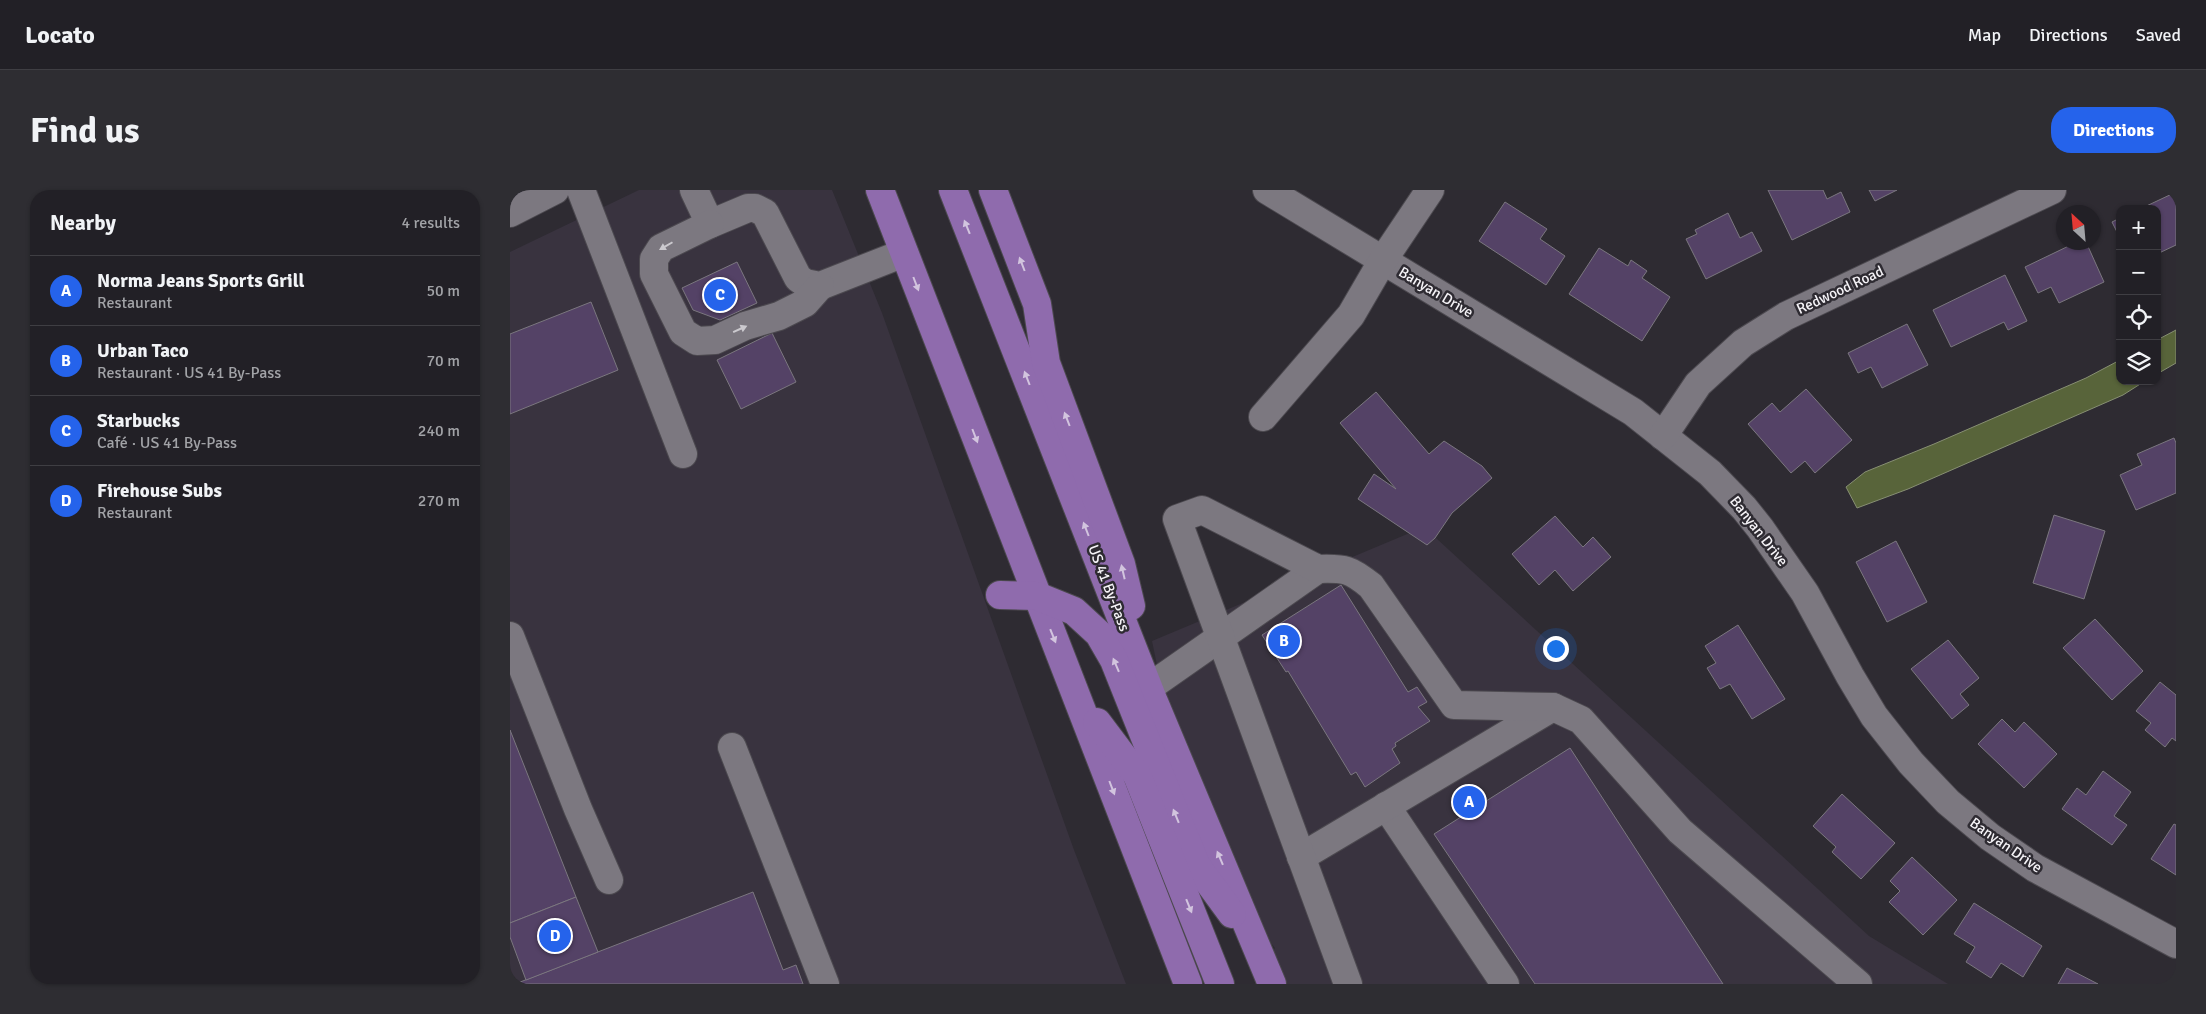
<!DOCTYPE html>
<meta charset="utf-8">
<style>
body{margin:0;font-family:Signika,sans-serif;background:#2e2d32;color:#f1f3f6}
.controls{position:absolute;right:15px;top:15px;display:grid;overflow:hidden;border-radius:10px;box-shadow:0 1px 4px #0004}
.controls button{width:45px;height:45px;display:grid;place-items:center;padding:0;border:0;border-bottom:1px solid #3f3e43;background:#222026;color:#f1f3f6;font:25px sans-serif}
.compass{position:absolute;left:1546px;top:15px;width:45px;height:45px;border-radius:50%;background:#222026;box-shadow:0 1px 4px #0004;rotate:334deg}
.you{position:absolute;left:1045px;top:458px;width:18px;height:18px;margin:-12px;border:4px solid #fff;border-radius:50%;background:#1a73e8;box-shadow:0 0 0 8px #1a73e833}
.badge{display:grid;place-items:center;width:32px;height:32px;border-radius:50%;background:#2563eb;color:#fff;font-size:16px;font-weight:700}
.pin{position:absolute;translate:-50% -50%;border:2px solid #fff;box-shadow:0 1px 5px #0006}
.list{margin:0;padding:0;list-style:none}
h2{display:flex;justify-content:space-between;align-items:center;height:65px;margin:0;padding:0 20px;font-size:21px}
h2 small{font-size:16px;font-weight:400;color:#a2a3a7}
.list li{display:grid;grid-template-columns:32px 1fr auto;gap:15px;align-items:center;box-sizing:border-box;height:70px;padding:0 20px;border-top:1px solid #3f3e43}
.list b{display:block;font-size:19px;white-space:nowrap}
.list p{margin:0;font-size:16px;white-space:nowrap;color:#a2a3a7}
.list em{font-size:16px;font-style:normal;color:#a2a3a7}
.icon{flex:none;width:28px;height:28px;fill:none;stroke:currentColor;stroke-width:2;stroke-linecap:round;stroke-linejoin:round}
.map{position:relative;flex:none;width:1666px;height:794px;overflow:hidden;border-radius:20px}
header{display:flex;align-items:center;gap:30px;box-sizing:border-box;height:70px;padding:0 25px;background:#222026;border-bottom:1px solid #3f3e43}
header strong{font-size:24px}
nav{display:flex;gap:28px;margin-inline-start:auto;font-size:18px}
.intro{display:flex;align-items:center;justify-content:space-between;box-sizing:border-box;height:120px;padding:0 30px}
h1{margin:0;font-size:35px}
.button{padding:12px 22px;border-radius:20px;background:#2563eb;color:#fff;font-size:18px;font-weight:700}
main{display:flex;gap:30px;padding:0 30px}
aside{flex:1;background:#222026;border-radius:20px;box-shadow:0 1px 4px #0004}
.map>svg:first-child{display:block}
.built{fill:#39333f}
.water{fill:#58643a;stroke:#878f73}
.building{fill:#544266;stroke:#7b777f}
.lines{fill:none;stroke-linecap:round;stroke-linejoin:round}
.minor-casing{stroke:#4c494f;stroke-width:30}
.major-casing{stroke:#4c494f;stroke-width:30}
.minor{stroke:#7c7880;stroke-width:28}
.major{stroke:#8f6bad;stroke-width:28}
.oneway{fill:#d2c4de}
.oneway2{fill:#cbc9ce}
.labels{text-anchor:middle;stroke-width:5;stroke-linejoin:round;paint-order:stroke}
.street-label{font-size:15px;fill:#f6f4f8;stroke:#2e2b32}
</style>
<header>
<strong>Locato</strong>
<nav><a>Map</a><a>Directions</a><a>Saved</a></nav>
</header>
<div class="intro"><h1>Find us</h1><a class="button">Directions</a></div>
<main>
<aside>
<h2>Nearby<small>4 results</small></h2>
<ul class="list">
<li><span class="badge">A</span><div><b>Norma Jeans Sports Grill</b><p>Restaurant</p></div><em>50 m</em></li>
<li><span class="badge">B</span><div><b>Urban Taco</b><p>Restaurant · US 41 By-Pass</p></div><em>70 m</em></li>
<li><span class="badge">C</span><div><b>Starbucks</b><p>Café · US 41 By-Pass</p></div><em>240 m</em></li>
<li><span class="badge">D</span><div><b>Firehouse Subs</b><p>Restaurant</p></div><em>270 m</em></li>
</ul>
</aside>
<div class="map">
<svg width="1666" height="794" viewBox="0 0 1666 794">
<rect width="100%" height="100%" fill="#2e2b32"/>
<g class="built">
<path d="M 129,0 L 322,0 L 372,123 L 564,660 L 616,794 L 0,794 L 0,62 Z"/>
<path d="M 914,337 L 1359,746 L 1438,794 L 776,794 L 763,761 L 765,758 L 757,748 L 651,494 L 642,451 Z"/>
</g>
<g class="water">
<path d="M 1666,140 L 1666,173 L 1647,184 L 1647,150 Z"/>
<path d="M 1610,170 L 1610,191 L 1635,191 L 1613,205 L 1398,299 L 1347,318 L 1336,297 L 1355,282 L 1424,254 L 1576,188 Z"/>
</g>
<g class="building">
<path d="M 1258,0 L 1313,0 L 1317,9 L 1331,2 L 1340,22 L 1282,50 Z"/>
<path d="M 1359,0 L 1387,0 L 1365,11 Z"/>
<path d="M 1664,3 L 1666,7 L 1666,55 L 1647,64 L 1647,19 L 1630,19 Z"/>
<path d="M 995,12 L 1037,39 L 1030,49 L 1055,66 L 1036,95 L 969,51 Z"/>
<path d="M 1218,23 L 1230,48 L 1242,42 L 1252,61 L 1196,89 L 1176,49 L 1187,44 L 1185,40 Z"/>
<path d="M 1610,28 L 1610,48 L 1602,32 Z"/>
<path d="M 1567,52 L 1576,52 L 1594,92 L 1549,113 L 1541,97 L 1528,103 L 1515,77 Z"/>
<path d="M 1089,58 L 1118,76 L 1121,70 L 1137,81 L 1132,88 L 1160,107 L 1132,151 L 1059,104 Z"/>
<path d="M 227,72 L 247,113 L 210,130 L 183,120 L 172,98 Z"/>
<path d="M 1495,85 L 1517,131 L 1498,140 L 1494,132 L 1441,157 L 1423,120 Z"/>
<path d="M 81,112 L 108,180 L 0,224 L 0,144 Z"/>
<path d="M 1397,134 L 1418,175 L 1372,198 L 1361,177 L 1348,183 L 1338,163 Z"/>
<path d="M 262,143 L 286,192 L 231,219 L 207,170 Z"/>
<path d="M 1296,199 L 1342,250 L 1305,283 L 1295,271 L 1281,283 L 1238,234 L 1262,213 L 1270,222 Z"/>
<path d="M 866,202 L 919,264 L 934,251 L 972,276 L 982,288 L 942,323 L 925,348 L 917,355 L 848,309 L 864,284 L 886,299 L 830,233 Z"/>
<path d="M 1664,248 L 1666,253 L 1666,303 L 1626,320 L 1610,285 L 1632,275 L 1627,264 Z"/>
<path d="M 1544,325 L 1595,341 L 1574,409 L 1523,393 Z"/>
<path d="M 1045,326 L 1073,357 L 1083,347 L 1101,367 L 1063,401 L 1045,380 L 1029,395 L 1002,364 Z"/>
<path d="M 1386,351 L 1417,412 L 1377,432 L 1346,372 Z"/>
<path d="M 831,395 L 898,502 L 907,497 L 917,512 L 908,517 L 920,531 L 885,553 L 886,556 L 882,559 L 890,573 L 855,597 L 846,582 L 841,585 L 778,481 L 776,482 L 752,445 Z"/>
<path d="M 1585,429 L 1633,481 L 1602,510 L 1553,458 Z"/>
<path d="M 1228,435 L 1275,509 L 1242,529 L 1220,494 L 1210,499 L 1197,478 L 1206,473 L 1195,456 Z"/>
<path d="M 1438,450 L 1469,488 L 1450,504 L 1459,515 L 1442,529 L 1401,479 Z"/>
<path d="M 1650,492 L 1666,505 L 1666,551 L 1662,548 L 1655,557 L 1635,540 L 1641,533 L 1626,521 Z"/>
<path d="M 1492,529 L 1505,542 L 1514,532 L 1547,564 L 1514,598 L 1468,554 Z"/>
<path d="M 0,540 L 66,707 L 0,733 Z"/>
<path d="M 1060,558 L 1099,618 L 1213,794 L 1025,794 L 924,644 Z"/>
<path d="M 1593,581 L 1621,602 L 1604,626 L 1617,635 L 1602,655 L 1552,619 L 1567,598 L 1576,605 Z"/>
<path d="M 1332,604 L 1385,653 L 1351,689 L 1322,662 L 1326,657 L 1303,636 Z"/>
<path d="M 1664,634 L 1666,635 L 1666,685 L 1641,669 Z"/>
<path d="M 1402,667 L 1447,710 L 1413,745 L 1379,712 L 1390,701 L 1380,691 Z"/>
<path d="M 243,702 L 273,780 L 286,775 L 293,794 L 5,794 Z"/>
<path d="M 66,707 L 88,762 L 16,790 L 0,747 L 0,733 Z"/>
<path d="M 1464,713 L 1532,756 L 1513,787 L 1491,773 L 1481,788 L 1456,772 L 1465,757 L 1444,744 Z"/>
<path d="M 1557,778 L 1588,794 L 1548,794 Z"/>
</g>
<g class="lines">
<g class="minor-casing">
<g id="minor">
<path d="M 71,0 L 173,264"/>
<path d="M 184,0 L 200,34 L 238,18 L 245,18 L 255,23 L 288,88 L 295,93 L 310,96 L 394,63"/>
<path d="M 757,0 L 1123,222 L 1200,283 L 1234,318 L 1250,338 L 1295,403 L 1340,486 L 1364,526 L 1401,573 L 1438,612 L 1480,647 L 1525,678 L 1666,754"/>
<path d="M 0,23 L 45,0"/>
<path d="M 200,34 L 151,58 L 144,69 L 144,84 L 173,142 L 187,151 L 205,150 L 235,136 L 269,126 L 295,113 L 310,96"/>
<path d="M 753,227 L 841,125 L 873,70 L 920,0"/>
<path d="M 1153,246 L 1188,194 L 1233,153 L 1276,126 L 1542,0"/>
<path d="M 0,446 L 68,619 L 99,690"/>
<path d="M 638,498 L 808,379"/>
<path d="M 222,557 L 315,794"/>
<path d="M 876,616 L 995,794"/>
<path d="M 791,667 L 1043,517"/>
<path d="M 838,794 L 667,329 L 692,320 L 808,379 C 835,378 840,379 861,396 L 944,515 L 1043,517 L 1071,530 L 1170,641 L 1348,794"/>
</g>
</g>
<g class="major-casing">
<g id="major">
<path d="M 370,0 L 678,794"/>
<path d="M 443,0 L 644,512 L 762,794"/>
<path d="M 483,0 L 527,114 L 536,173 L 611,374 L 621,416"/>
<path d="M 490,405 L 527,406 L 564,421 L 589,444 L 604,470 L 686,675 L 722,724"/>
<path d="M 587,532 L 627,585 L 710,794"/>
</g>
</g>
<use href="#minor" class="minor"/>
<use href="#major" class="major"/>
</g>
<defs><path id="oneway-solid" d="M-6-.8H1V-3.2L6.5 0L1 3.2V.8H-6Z" transform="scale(1.25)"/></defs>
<g class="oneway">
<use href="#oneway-solid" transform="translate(457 37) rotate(-112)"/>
<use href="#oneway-solid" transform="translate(512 74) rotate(-111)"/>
<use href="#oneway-solid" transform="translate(406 94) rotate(69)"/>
<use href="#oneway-solid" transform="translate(517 188) rotate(-111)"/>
<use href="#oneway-solid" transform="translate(557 229) rotate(-111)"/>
<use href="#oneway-solid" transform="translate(465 246) rotate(69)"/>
<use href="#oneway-solid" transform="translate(576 339) rotate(-111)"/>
<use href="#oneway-solid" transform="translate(613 382) rotate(-103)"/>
<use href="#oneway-solid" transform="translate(543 446) rotate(68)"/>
<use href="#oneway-solid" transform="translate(606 475) rotate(-113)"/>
<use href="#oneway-solid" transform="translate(602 598) rotate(69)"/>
<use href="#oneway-solid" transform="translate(666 626) rotate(-112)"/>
<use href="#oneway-solid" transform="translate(710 668) rotate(-113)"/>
<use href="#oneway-solid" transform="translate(679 716) rotate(68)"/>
</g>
<g class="oneway2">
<use href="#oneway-solid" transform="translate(156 56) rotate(150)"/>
<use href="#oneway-solid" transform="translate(230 139) rotate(-24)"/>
</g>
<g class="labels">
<g class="street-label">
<text transform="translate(1330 100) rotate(-25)" y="5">Redwood Road</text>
<text transform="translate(926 102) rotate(31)" y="5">Banyan Drive</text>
<text transform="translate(1249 341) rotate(52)" y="5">Banyan Drive</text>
<text transform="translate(599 398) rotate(69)" y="5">US 41 By-Pass</text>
<text transform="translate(1496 655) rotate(35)" y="5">Banyan Drive</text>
</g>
</g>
</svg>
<div class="controls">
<button>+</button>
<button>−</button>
<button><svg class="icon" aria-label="locate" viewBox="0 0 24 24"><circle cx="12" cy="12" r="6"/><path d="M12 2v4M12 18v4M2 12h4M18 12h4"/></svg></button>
<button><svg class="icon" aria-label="layers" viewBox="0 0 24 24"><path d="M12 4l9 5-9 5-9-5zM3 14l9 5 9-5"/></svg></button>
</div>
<svg class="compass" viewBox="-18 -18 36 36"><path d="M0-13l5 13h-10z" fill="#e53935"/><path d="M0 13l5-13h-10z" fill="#a2a3a7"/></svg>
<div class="you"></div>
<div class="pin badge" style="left:959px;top:612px">A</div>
<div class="pin badge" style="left:774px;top:451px">B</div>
<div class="pin badge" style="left:210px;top:105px">C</div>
<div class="pin badge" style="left:45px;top:746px">D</div>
</div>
</main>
